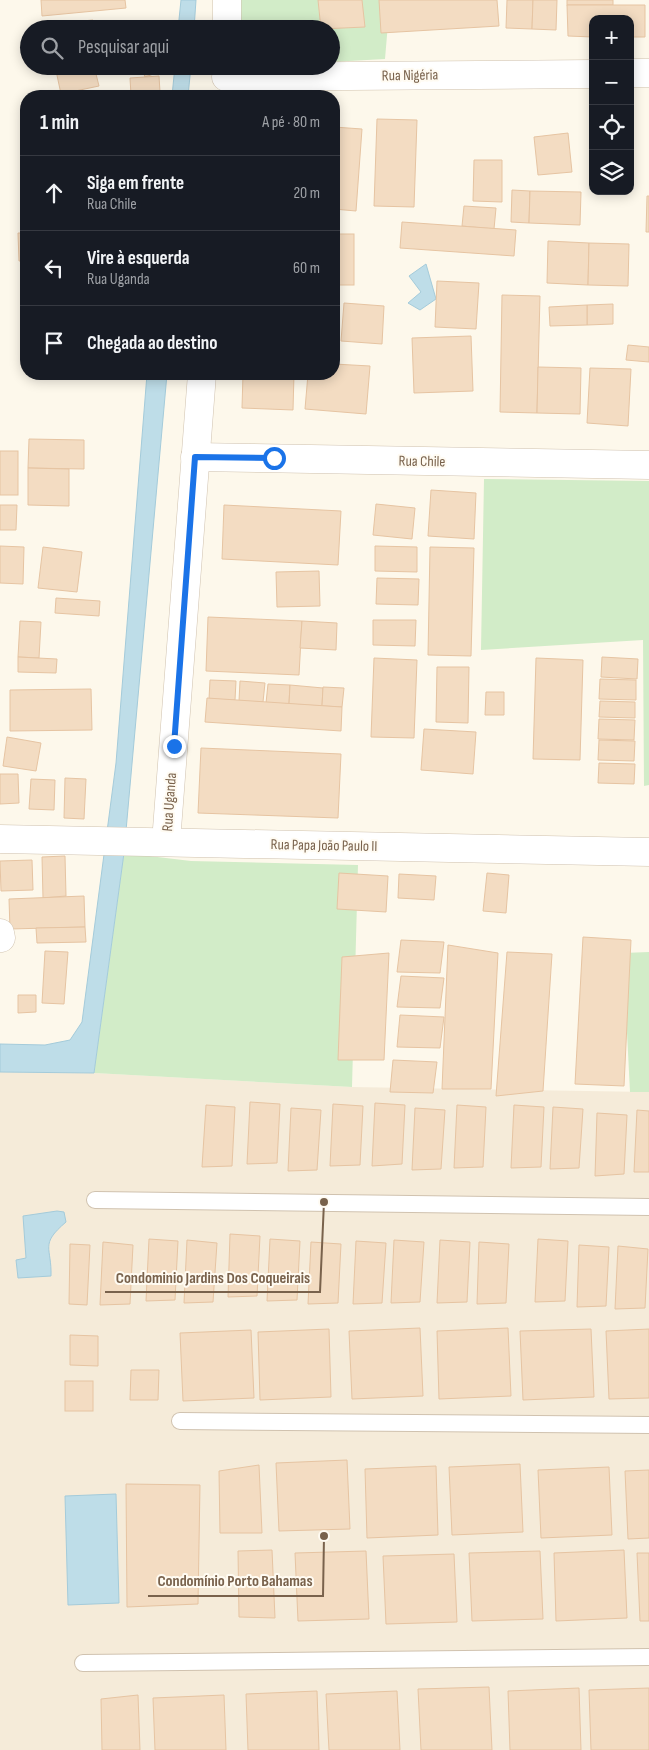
<!DOCTYPE html>
<html lang="pt">
<meta charset="utf-8">
<style>
body{margin:0;font-family:"Sofia Sans Condensed",sans-serif;background:#20242c;color:#f1f3f6}
.controls{position:absolute;right:15px;top:15px;display:grid;overflow:hidden;border-radius:10px;box-shadow:0 2px 12px #0003}
.controls button{width:45px;height:45px;display:grid;place-items:center;padding:0;border:0;border-bottom:1px solid #363941;background:#171b24;color:#f1f3f6;font:25px sans-serif}
.stop{position:absolute;width:15px;height:15px;margin:-11px;border:4px solid #1a73e8;border-radius:50%;background:#fff}
.stop.end{background:#1a73e8;border-color:#fff;box-shadow:0 1px 5px #0008}
.list{margin:0;padding:0;list-style:none}
h2{display:flex;justify-content:space-between;align-items:center;height:65px;margin:0;padding:0 20px;font-size:21px}
h2 small{font-size:16px;font-weight:400;color:#9ea1a6}
.list li{display:grid;grid-template-columns:32px 1fr auto;gap:15px;align-items:center;box-sizing:border-box;height:75px;padding:0 20px;border-top:1px solid #363941}
.list b{display:block;font-size:19px;white-space:nowrap}
.list p{margin:0;font-size:16px;white-space:nowrap;color:#9ea1a6}
.list em{font-size:16px;font-style:normal;color:#9ea1a6}
.icon{flex:none;width:28px;height:28px;fill:none;stroke:currentColor;stroke-width:2;stroke-linecap:round;stroke-linejoin:round}
.map{position:relative;flex:none;width:649px;height:1750px;overflow:hidden}
.search{position:absolute;background:#171b24;box-shadow:0 2px 12px #0003;left:20px;top:20px;width:320px;height:55px;display:flex;align-items:center;gap:12px;box-sizing:border-box;padding:0 18px;border-radius:28px;color:#9ea1a6;font-size:19px}
.panel{position:absolute;background:#171b24;box-shadow:0 2px 12px #0003;left:20px;top:90px;width:320px;height:290px;border-radius:20px}
.map>svg:first-child{display:block}
.residential{fill:#f5ebd9}
.green{fill:#d2ecc8}
.water{fill:#bedde8;stroke:#a4cbda}
.building{fill:#f3dcc2;stroke:#e6c4a2}
.lines{fill:none;stroke-linecap:round;stroke-linejoin:round}
.service-casing{stroke:#d0c2af;stroke-width:18}
.minor-casing{stroke:#d0c2af;stroke-width:29}
.service{stroke:#fff;stroke-width:16}
.minor{stroke:#fff;stroke-width:28}
.route{stroke:#1a73e8;stroke-width:6}
.labels{text-anchor:middle;stroke-width:4;stroke-linejoin:round;paint-order:stroke}
.street-label{font-size:15px;fill:#79624c;stroke:#fffbf2}
.leader{fill:none;stroke:#79624c;stroke-width:2}
.callout-dot{fill:#79624c;stroke:#fffbf2;stroke-width:2}
.callout-label{font-size:16px;text-anchor:middle;font-weight:bold;fill:#79624c;stroke:#fffbf2;stroke-width:4;stroke-linejoin:round;paint-order:stroke}
</style>
<div class="map">
<svg width="649" height="1750" viewBox="0 0 649 1750">
<rect width="100%" height="100%" fill="#fdf8eb"/>
<path class="residential" d="M 0,1072 L 94,1073 L 352,1087 L 649,1092 L 649,1750 L 0,1750 Z"/>
<g class="green">
<path d="M 237,0 L 390,0 L 385,59 L 331,62 L 331,29 L 237,29 Z"/>
<path d="M 484,479 L 649,481 L 649,785 L 644,786 L 643,640 L 481,650 Z"/>
<path d="M 124,853 L 191,861 L 358,865 L 352,1087 L 94,1073 Z"/>
<path d="M 649,952 L 649,1092 L 630,1092 L 623,953 Z"/>
</g>
<g class="water">
<path d="M 181,0 L 196,0 L 194,29 L 178,29 Z"/>
<path d="M 175,66 L 191,66 L 188,96 L 172,96 Z"/>
<path d="M 426,264 L 436,299 L 420,310 L 408,303 L 421,292 L 409,276 Z"/>
<path d="M 147,374 L 167,374 L 124,853 L 94,1073 L 0,1072 L 0,1044 L 45,1045 L 70,1040 L 82,1022 L 116,763 Z"/>
<path d="M 57,1211 L 64,1212 L 66,1222 C 39,1245 52,1247 51,1276 L 18,1278 L 16,1260 L 26,1258 L 23,1216 Z"/>
<path d="M 116,1494 L 119,1603 L 68,1605 L 65,1496 Z"/>
</g>
<g class="building">
<path d="M 41,0 L 125,0 L 126,8 L 42,16 Z"/>
<path d="M 318,0 L 362,0 L 365,27 L 321,29 Z"/>
<path d="M 379,0 L 497,0 L 499,26 L 381,33 Z"/>
<path d="M 507,0 L 533,0 L 532,29 L 506,28 Z"/>
<path d="M 533,0 L 557,0 L 556,30 L 532,29 Z"/>
<rect x="567" y="0" width="46" height="5"/>
<path d="M 567,5 L 645,5 L 645,37 L 630,37 L 630,19 L 593,19 L 593,37 L 568,36 Z"/>
<path d="M 93,20 L 94,29 L 61,29 L 61,23 Z"/>
<path d="M 55,66 L 94,66 L 99,86 L 61,94 Z"/>
<path d="M 141,66 L 164,66 L 165,70 L 145,77 Z"/>
<path d="M 159,76 L 160,92 L 131,95 L 130,78 Z"/>
<path d="M 377,119 L 417,120 L 414,207 L 374,206 Z"/>
<path d="M 334,127 L 362,129 L 356,211 L 334,209 Z"/>
<path d="M 568,133 L 572,172 L 538,175 L 534,137 Z"/>
<path d="M 474,160 L 502,160 L 502,202 L 473,201 Z"/>
<path d="M 512,190 L 530,191 L 529,223 L 511,222 Z"/>
<path d="M 530,191 L 581,192 L 580,225 L 529,223 Z"/>
<path d="M 647,196 L 649,196 L 649,232 L 646,232 Z"/>
<path d="M 464,206 L 496,208 L 494,229 L 462,226 Z"/>
<path d="M 402,222 L 516,230 L 514,256 L 400,248 Z"/>
<path d="M 18,233 L 26,233 L 26,261 L 19,261 Z"/>
<rect x="334" y="234" width="20" height="51"/>
<path d="M 548,241 L 589,243 L 588,285 L 547,283 Z"/>
<path d="M 589,243 L 629,244 L 628,286 L 588,285 Z"/>
<path d="M 437,281 L 479,283 L 476,329 L 435,327 Z"/>
<path d="M 502,295 L 540,296 L 537,413 L 500,412 Z"/>
<path d="M 344,303 L 384,306 L 382,344 L 341,341 Z"/>
<path d="M 613,304 L 613,324 L 587,325 L 587,305 Z"/>
<path d="M 587,305 L 587,325 L 550,326 L 549,307 Z"/>
<path d="M 471,336 L 473,391 L 414,393 L 412,338 Z"/>
<path d="M 628,345 L 649,347 L 649,362 L 626,360 Z"/>
<path d="M 334,364 L 370,366 L 366,414 L 305,409 L 308,374 L 334,374 Z"/>
<path d="M 538,367 L 581,368 L 580,414 L 537,413 Z"/>
<path d="M 590,368 L 631,369 L 628,426 L 587,423 Z"/>
<path d="M 243,374 L 294,374 L 293,410 L 242,408 Z"/>
<path d="M 29,439 L 84,440 L 84,469 L 28,468 Z"/>
<rect x="0" y="451" width="18" height="44"/>
<path d="M 28,468 L 69,469 L 69,506 L 28,505 Z"/>
<path d="M 431,490 L 476,493 L 474,539 L 428,536 Z"/>
<path d="M 376,504 L 415,508 L 412,539 L 373,535 Z"/>
<path d="M 0,505 L 17,505 L 16,530 L 0,530 Z"/>
<path d="M 224,505 L 341,511 L 338,565 L 222,559 Z"/>
<path d="M 0,546 L 24,547 L 23,584 L 0,583 Z"/>
<path d="M 375,546 L 417,547 L 417,572 L 375,571 Z"/>
<path d="M 43,547 L 82,552 L 77,592 L 38,588 Z"/>
<path d="M 430,547 L 474,548 L 471,656 L 428,655 Z"/>
<path d="M 319,571 L 320,606 L 277,607 L 276,572 Z"/>
<path d="M 377,578 L 419,579 L 418,605 L 376,604 Z"/>
<path d="M 56,598 L 100,601 L 99,616 L 55,613 Z"/>
<path d="M 208,617 L 302,621 L 299,675 L 206,671 Z"/>
<path d="M 373,620 L 416,620 L 415,646 L 373,645 Z"/>
<path d="M 20,621 L 41,622 L 39,658 L 18,657 Z"/>
<path d="M 302,621 L 337,623 L 336,650 L 300,648 Z"/>
<path d="M 18,657 L 57,659 L 56,673 L 18,672 Z"/>
<path d="M 602,657 L 638,659 L 637,679 L 601,677 Z"/>
<path d="M 374,658 L 417,660 L 414,738 L 371,737 Z"/>
<path d="M 536,658 L 583,660 L 580,760 L 533,759 Z"/>
<path d="M 437,667 L 469,667 L 468,723 L 436,722 Z"/>
<path d="M 600,679 L 636,680 L 636,700 L 599,699 Z"/>
<path d="M 210,680 L 236,681 L 235,700 L 209,699 Z"/>
<path d="M 240,681 L 265,683 L 263,702 L 239,701 Z"/>
<path d="M 268,684 L 290,685 L 289,704 L 266,703 Z"/>
<path d="M 290,685 L 323,688 L 322,706 L 289,704 Z"/>
<path d="M 323,687 L 344,688 L 342,707 L 322,706 Z"/>
<path d="M 91,689 L 92,730 L 10,731 L 10,690 Z"/>
<path d="M 486,692 L 504,692 L 504,715 L 485,715 Z"/>
<path d="M 207,698 L 342,707 L 341,731 L 205,722 Z"/>
<path d="M 600,701 L 635,702 L 635,718 L 599,717 Z"/>
<path d="M 599,719 L 635,720 L 634,740 L 598,739 Z"/>
<path d="M 424,729 L 476,732 L 473,774 L 421,770 Z"/>
<path d="M 7,737 L 41,743 L 36,771 L 3,766 Z"/>
<path d="M 599,740 L 635,741 L 634,761 L 598,760 Z"/>
<path d="M 201,748 L 341,754 L 338,818 L 198,813 Z"/>
<path d="M 599,763 L 635,764 L 634,784 L 598,783 Z"/>
<path d="M 0,774 L 18,774 L 19,803 L 0,804 Z"/>
<path d="M 65,778 L 86,779 L 84,819 L 64,818 Z"/>
<path d="M 31,779 L 55,780 L 54,810 L 29,809 Z"/>
<path d="M 65,856 L 66,896 L 43,898 L 42,857 Z"/>
<path d="M 32,860 L 33,890 L 1,891 L 0,861 Z"/>
<path d="M 339,873 L 388,876 L 386,912 L 337,909 Z"/>
<path d="M 487,873 L 509,875 L 506,913 L 483,911 Z"/>
<path d="M 399,874 L 436,876 L 434,900 L 398,898 Z"/>
<path d="M 84,896 L 85,927 L 10,929 L 9,899 Z"/>
<path d="M 85,927 L 86,942 L 37,943 L 36,928 Z"/>
<path d="M 583,937 L 631,940 L 624,1086 L 575,1084 Z"/>
<path d="M 401,940 L 444,942 L 440,973 L 397,972 Z"/>
<path d="M 448,945 L 498,953 L 491,1089 L 442,1089 Z"/>
<path d="M 45,951 L 68,952 L 64,1004 L 42,1003 Z"/>
<path d="M 507,952 L 552,954 L 543,1091 L 496,1096 Z"/>
<path d="M 389,953 L 384,1060 L 338,1060 L 342,957 Z"/>
<path d="M 401,976 L 444,978 L 440,1008 L 397,1007 Z"/>
<path d="M 18,995 L 36,995 L 36,1012 L 18,1013 Z"/>
<path d="M 400,1015 L 444,1017 L 440,1048 L 397,1047 Z"/>
<path d="M 393,1060 L 437,1062 L 433,1093 L 390,1092 Z"/>
<path d="M 250,1102 L 280,1104 L 277,1163 L 247,1164 Z"/>
<path d="M 375,1103 L 405,1105 L 402,1164 L 372,1166 Z"/>
<path d="M 333,1104 L 363,1106 L 360,1165 L 330,1166 Z"/>
<path d="M 206,1105 L 235,1107 L 232,1166 L 202,1167 Z"/>
<path d="M 457,1105 L 486,1107 L 483,1167 L 454,1168 Z"/>
<path d="M 514,1105 L 544,1107 L 541,1167 L 511,1168 Z"/>
<path d="M 553,1107 L 583,1109 L 579,1168 L 550,1169 Z"/>
<path d="M 291,1108 L 321,1110 L 317,1170 L 288,1171 Z"/>
<path d="M 415,1108 L 445,1110 L 441,1169 L 412,1170 Z"/>
<path d="M 637,1110 L 649,1111 L 649,1172 L 634,1172 Z"/>
<path d="M 597,1113 L 627,1115 L 624,1174 L 595,1176 Z"/>
<path d="M 230,1234 L 260,1236 L 257,1296 L 228,1297 Z"/>
<path d="M 149,1239 L 178,1241 L 175,1300 L 146,1301 Z"/>
<path d="M 270,1239 L 300,1241 L 297,1300 L 267,1301 Z"/>
<path d="M 538,1239 L 568,1241 L 565,1301 L 535,1302 Z"/>
<path d="M 187,1240 L 217,1243 L 213,1302 L 184,1303 Z"/>
<path d="M 394,1240 L 424,1242 L 420,1302 L 391,1303 Z"/>
<path d="M 440,1240 L 470,1242 L 467,1302 L 437,1303 Z"/>
<path d="M 356,1241 L 386,1243 L 382,1303 L 353,1304 Z"/>
<path d="M 103,1242 L 133,1245 L 130,1304 L 100,1305 Z"/>
<path d="M 311,1242 L 341,1244 L 338,1303 L 308,1304 Z"/>
<path d="M 479,1242 L 509,1244 L 506,1303 L 477,1304 Z"/>
<path d="M 70,1244 L 90,1245 L 87,1305 L 69,1304 Z"/>
<path d="M 579,1245 L 609,1247 L 606,1306 L 577,1307 Z"/>
<path d="M 618,1246 L 648,1249 L 645,1308 L 615,1309 Z"/>
<path d="M 420,1328 L 423,1396 L 352,1399 L 349,1331 Z"/>
<path d="M 508,1328 L 511,1396 L 439,1399 L 437,1331 Z"/>
<path d="M 329,1329 L 331,1397 L 260,1400 L 258,1332 Z"/>
<path d="M 591,1329 L 594,1397 L 523,1400 L 520,1331 Z"/>
<path d="M 649,1329 L 649,1398 L 609,1399 L 606,1331 Z"/>
<path d="M 251,1330 L 254,1398 L 183,1401 L 180,1333 Z"/>
<path d="M 70,1335 L 98,1336 L 98,1366 L 70,1365 Z"/>
<path d="M 131,1370 L 159,1370 L 158,1400 L 130,1400 Z"/>
<rect x="65" y="1381" width="28" height="30"/>
<path d="M 347,1460 L 350,1529 L 279,1531 L 276,1463 Z"/>
<path d="M 520,1464 L 523,1532 L 452,1535 L 449,1467 Z"/>
<path d="M 259,1465 L 262,1533 L 220,1533 L 219,1471 Z"/>
<path d="M 436,1466 L 438,1535 L 367,1538 L 365,1469 Z"/>
<path d="M 609,1467 L 612,1535 L 541,1538 L 538,1470 Z"/>
<path d="M 649,1470 L 649,1538 L 628,1539 L 625,1471 Z"/>
<path d="M 126,1484 L 200,1485 L 198,1604 L 127,1607 Z"/>
<path d="M 272,1550 L 275,1618 L 239,1617 L 238,1551 Z"/>
<path d="M 624,1550 L 627,1618 L 556,1621 L 554,1553 Z"/>
<path d="M 366,1551 L 369,1619 L 298,1621 L 295,1553 Z"/>
<path d="M 540,1551 L 543,1619 L 472,1621 L 469,1553 Z"/>
<path d="M 637,1553 L 649,1553 L 649,1621 L 640,1621 Z"/>
<path d="M 454,1554 L 457,1622 L 386,1624 L 383,1556 Z"/>
<path d="M 489,1687 L 492,1750 L 421,1750 L 418,1689 Z"/>
<path d="M 579,1688 L 581,1750 L 510,1750 L 508,1691 Z"/>
<path d="M 649,1688 L 649,1750 L 591,1750 L 589,1690 Z"/>
<path d="M 317,1691 L 319,1750 L 248,1750 L 246,1694 Z"/>
<path d="M 397,1691 L 400,1750 L 329,1750 L 326,1694 Z"/>
<path d="M 138,1695 L 140,1750 L 102,1750 L 101,1699 Z"/>
<path d="M 224,1695 L 226,1750 L 155,1750 L 153,1698 Z"/>
</g>
<g class="lines">
<g class="service-casing">
<g id="service">
<path d="M 95,1200 L 649,1207"/>
<path d="M 180,1421 L 649,1425"/>
<path d="M 83,1663 L 649,1657"/>
</g>
</g>
<g class="minor-casing">
<g id="minor">
<path d="M 227,29 L 227,0"/>
<path d="M 630,73 L 649,73"/>
<path d="M 226,77 L 593,74"/>
<path d="M 195,457 L 649,465"/>
<path d="M 0,839 L 649,852"/>
<path d="M 166,842 L 202,374"/>
<path d="M 0,933 L 1,938"/>
</g>
</g>
<use href="#service" class="service"/>
<use href="#minor" class="minor"/>
</g>
<g class="lines">
<path class="route" d="M 174,746 L 195,457 L 274,458"/>
</g>
<g class="labels">
<g class="street-label">
<text transform="translate(410 75) rotate(-1)" y="5">Rua Nigéria</text>
<text transform="translate(422 461) rotate(1)" y="5">Rua Chile</text>
<text transform="translate(169 802) rotate(-86)" y="5">Rua Uganda</text>
<text transform="translate(324 845) rotate(1)" y="5">Rua Papa João Paulo II</text>
</g>
</g>
<path class="leader" d="M324 1202L320 1292H105M324 1536L323 1596H148"/>
<g class="callout-dot">
<circle cx="324" cy="1202" r="5"/>
<circle cx="324" cy="1536" r="5"/>
</g>
<g class="callout-label">
<text x="213" y="1283">Condominio Jardins Dos Coqueirais</text>
<text x="235" y="1586">Condomínio Porto Bahamas</text>
</g>
</svg>
<div class="controls">
<button>+</button>
<button>−</button>
<button><svg class="icon" aria-label="locate" viewBox="0 0 24 24"><circle cx="12" cy="12" r="6"/><path d="M12 2v4M12 18v4M2 12h4M18 12h4"/></svg></button>
<button><svg class="icon" aria-label="layers" viewBox="0 0 24 24"><path d="M12 4l9 5-9 5-9-5zM3 14l9 5 9-5"/></svg></button>
</div>
<div class="stop" style="left:274px;top:458px"></div>
<div class="stop end" style="left:174px;top:746px"></div>
<div class="search"><svg class="icon" aria-label="search" viewBox="0 0 24 24"><circle cx="10" cy="10" r="6"/><path d="M15 15l6 6"/></svg>Pesquisar aqui</div>
<section class="panel">
<h2>1 min<small>A pé · 80 m</small></h2>
<ul class="list">
<li><svg class="icon" aria-label="ahead" viewBox="0 0 24 24"><path d="M12 20V5M6 11l6-6 6 6"/></svg><div><b>Siga em frente</b><p>Rua Chile</p></div><em>20 m</em></li>
<li><svg class="icon" aria-label="left" viewBox="0 0 24 24"><path d="M17 20v-9H6M10 6l-5 5 5 5"/></svg><div><b>Vire à esquerda</b><p>Rua Uganda</p></div><em>60 m</em></li>
<li><svg class="icon" aria-label="arrive" viewBox="0 0 24 24"><path d="M6 21V4h12l-3 4 3 4H6"/></svg><div><b>Chegada ao destino</b></div></li>
</ul>
</section>
</div>
